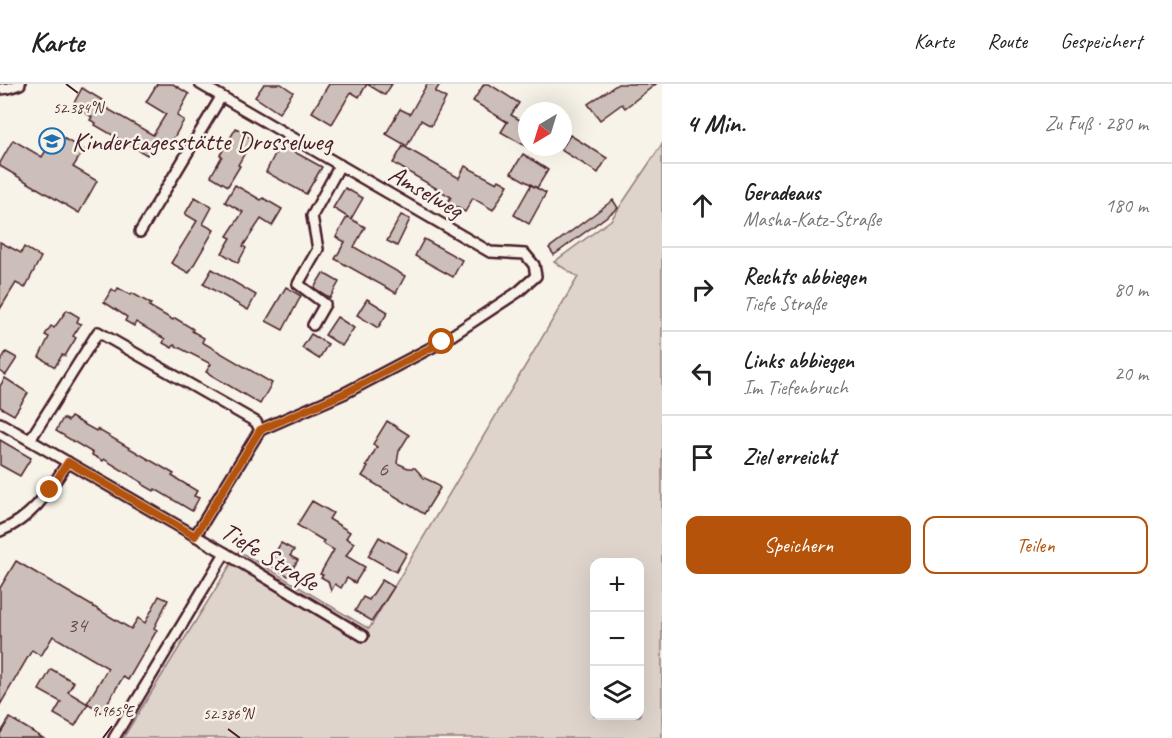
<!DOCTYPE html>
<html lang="de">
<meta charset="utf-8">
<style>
body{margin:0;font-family:Caveat,sans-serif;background:#f6f6f6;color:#222}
.controls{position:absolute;right:18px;bottom:18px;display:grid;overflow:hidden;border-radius:12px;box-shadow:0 6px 24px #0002}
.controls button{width:54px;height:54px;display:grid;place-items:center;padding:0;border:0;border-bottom:2px solid #e0e0e0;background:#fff;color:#222;font:30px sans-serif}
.compass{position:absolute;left:518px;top:18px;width:54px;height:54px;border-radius:50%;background:#fff;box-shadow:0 6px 24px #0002;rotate:218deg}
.stop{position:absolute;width:18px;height:18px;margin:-14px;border:4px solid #b45309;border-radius:50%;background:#fff}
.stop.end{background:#b45309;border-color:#fff;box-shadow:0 2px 6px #0008}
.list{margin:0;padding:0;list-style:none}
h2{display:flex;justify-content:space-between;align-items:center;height:78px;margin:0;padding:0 24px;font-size:26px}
h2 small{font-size:20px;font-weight:400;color:#767676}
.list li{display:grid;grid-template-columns:39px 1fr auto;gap:18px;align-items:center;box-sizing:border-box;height:84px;padding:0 24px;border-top:2px solid #e0e0e0}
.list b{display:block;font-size:22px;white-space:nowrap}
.list p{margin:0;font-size:20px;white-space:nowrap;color:#767676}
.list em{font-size:20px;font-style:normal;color:#767676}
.actions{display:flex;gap:12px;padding:18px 24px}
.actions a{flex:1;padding:14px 0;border:2px solid #b45309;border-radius:12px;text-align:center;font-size:21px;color:#b45309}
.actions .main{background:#b45309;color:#fff}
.icon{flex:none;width:33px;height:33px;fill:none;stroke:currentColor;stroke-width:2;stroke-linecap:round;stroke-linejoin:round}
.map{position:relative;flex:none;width:662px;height:654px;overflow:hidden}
header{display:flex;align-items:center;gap:36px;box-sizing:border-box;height:84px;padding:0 30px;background:#fff;border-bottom:2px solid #e0e0e0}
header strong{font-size:28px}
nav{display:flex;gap:33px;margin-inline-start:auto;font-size:21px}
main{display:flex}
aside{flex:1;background:#fff}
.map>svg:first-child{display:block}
.green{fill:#ded4cc;stroke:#947a7c;stroke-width:1.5;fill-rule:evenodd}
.building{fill:#ccbfb9;stroke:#4a1f2b;stroke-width:1.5}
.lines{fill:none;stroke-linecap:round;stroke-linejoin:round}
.street-casing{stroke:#4a1f2b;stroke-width:14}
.street{stroke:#f7f3e8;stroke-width:9}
.route{stroke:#b45309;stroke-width:8}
.ticks{fill:none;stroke:#4a1f2b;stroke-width:2}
.labels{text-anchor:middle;stroke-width:5;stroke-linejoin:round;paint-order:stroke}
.number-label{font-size:22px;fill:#6a474e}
.poi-label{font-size:26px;fill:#4a1f2b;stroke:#f7f3e8;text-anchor:start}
.street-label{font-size:26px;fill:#4a1f2b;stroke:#f7f3e8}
.ticks-label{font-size:15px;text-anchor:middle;fill:#4a1f2b;stroke:#f7f3e8;stroke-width:5;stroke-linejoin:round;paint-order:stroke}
</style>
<header>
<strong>Karte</strong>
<nav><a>Karte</a><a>Route</a><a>Gespeichert</a></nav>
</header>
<main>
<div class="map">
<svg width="662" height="654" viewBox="0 0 662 654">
<rect width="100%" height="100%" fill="#f7f3e8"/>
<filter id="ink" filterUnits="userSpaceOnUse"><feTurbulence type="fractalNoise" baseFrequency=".0167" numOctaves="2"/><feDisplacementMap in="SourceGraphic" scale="12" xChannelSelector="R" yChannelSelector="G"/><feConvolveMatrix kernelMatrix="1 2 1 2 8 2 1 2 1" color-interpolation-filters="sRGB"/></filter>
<g filter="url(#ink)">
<path class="green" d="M 662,60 L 662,654 L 123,654 L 239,467 L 369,545 L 578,193 L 554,178 L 611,136 ZM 594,478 L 640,478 L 640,632 L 594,632 Z"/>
<g class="building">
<path d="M 157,0 L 173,0 L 189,10 L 177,32 L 184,36 L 169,62 L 157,55 L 147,71 L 95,41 L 96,39 L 90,36 L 92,33 L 73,21 L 82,4 L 102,16 L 99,20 L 153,51 L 166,30 L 146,18 Z"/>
<path d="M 264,0 L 281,0 L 293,8 L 279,29 L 255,13 Z"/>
<path d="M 329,0 L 392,0 L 385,11 L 367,0 L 359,13 L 351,8 L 332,40 L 312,28 Z"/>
<path d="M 427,0 L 440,0 L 435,8 L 446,14 L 431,42 L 421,36 L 407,62 L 386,50 L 400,25 L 410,30 Z"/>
<path d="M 484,0 L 489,0 L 519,19 L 511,31 L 527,40 L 527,63 L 501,48 L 508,37 L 507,38 L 473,17 Z"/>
<path d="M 618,0 L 656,0 L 625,24 L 622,20 L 600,36 L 588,20 Z"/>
<path d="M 236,44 L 253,55 L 238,81 L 240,82 L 228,102 L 211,92 L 222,72 L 220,71 Z"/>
<path d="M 56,50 L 84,66 L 73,83 L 97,97 L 79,129 L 0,82 L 0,79 L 13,56 L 42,73 Z"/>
<path d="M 570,51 L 607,74 L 598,89 L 561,66 Z"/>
<path d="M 280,60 L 322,83 L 306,110 L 266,88 Z"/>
<path d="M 403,62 L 459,94 L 465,82 L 497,99 L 499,96 L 508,101 L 493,126 L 473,114 L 465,128 L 448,118 L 451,113 L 393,79 Z"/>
<path d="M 523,70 L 548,86 L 537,104 L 511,89 Z"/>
<path d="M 235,101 L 261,116 L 263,114 L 282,125 L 272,142 L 261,135 L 243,162 L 246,164 L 238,179 L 222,169 L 231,154 L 227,152 L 243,128 L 225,118 Z"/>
<path d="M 531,101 L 546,109 L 529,140 L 514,131 Z"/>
<path d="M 345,104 L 363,114 L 351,135 L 365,143 L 354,163 L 405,192 L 396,209 L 335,175 L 345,158 L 336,153 L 347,133 L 349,134 L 333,124 Z"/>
<path d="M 195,113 L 212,123 L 203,140 L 214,146 L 189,189 L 171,179 L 197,137 L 185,130 Z"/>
<path d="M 613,116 L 618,124 L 554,171 L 549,164 Z"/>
<path d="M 401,131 L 410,135 L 397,162 L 387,157 Z"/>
<path d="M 424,155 L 462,176 L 453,193 L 415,172 Z"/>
<path d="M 0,158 L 21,169 L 24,163 L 41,173 L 25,204 L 16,199 L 0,225 Z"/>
<path d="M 212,185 L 256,211 L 248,226 L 203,200 Z"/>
<path d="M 323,189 L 339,198 L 330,214 L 314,204 Z"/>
<path d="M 286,203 L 301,212 L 283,246 L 266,237 Z"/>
<path d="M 118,204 L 131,211 L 132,209 L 151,220 L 149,222 L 173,236 L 175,234 L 193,245 L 192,247 L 204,254 L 202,258 L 272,299 L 260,320 L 206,288 L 211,280 L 174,261 L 172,264 L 163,259 L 165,255 L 136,238 L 134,242 L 125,237 L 127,233 L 104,218 L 112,205 L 116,208 Z"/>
<path d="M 367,215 L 388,228 L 378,244 L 357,231 Z"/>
<path d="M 67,226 L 79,233 L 77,238 L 81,240 L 73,252 L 76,254 L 65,272 L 62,271 L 55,283 L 39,273 L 49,253 L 45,251 L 51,242 L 54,244 Z"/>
<path d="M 337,233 L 354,244 L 342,262 L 325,251 Z"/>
<path d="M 311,250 L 328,260 L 319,275 L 302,264 Z"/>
<path d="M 6,268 L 17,274 L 6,291 L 0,287 L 0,278 Z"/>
<path d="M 5,294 L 28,309 L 14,331 L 0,323 L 0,302 Z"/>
<path d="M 71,333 L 96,347 L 97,345 L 174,390 L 172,392 L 197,407 L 194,412 L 199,414 L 192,427 L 155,405 L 154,407 L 142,400 L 143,399 L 104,375 L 103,377 L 92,371 L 93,369 L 56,347 L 63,334 L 68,337 Z"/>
<path d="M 387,337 L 409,351 L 399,367 L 397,379 L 408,384 L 415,384 L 424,394 L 435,399 L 440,404 L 424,430 L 362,392 L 368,383 L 366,382 L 377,363 L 373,360 Z"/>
<path d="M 0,356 L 31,374 L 20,392 L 0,381 Z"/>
<path d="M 312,417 L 333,429 L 329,435 L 350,448 L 346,454 L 354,459 L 346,472 L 365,483 L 355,499 L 347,494 L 341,504 L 335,500 L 331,507 L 328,497 L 321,493 L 323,491 L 320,490 L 334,466 L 322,459 L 324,457 L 297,441 Z"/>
<path d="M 379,453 L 407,469 L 396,488 L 368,472 Z"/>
<path d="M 281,459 L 294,466 L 290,472 L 298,476 L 288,492 L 273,483 L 274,480 L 270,477 Z"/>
<path d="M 16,477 L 131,545 L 138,534 L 145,539 L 159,512 L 168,516 L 154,544 L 157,546 L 128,596 L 123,593 L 102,628 L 87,619 L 108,584 L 53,552 L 41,572 L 32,566 L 0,621 L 0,504 Z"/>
<path d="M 382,496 L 394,503 L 372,537 L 355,527 L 363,513 L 369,516 Z"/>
<path d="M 51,585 L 74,598 L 68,608 L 88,620 L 75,642 L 54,630 L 61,618 L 39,606 Z"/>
<path d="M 10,634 L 43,654 L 0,654 L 0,650 Z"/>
</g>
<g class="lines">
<g class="street-casing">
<g id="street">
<path d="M 0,5 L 8,4 L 20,0"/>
<path d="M 140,148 L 221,13"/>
<path d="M 313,241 L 325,220 L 298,200 L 318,165 L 312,132 L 340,81"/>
<path d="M 0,339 L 225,469 L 363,552"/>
<path d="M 30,356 L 98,248 L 256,338 L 260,346"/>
<path d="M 0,447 C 33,434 49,407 68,378"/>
<path d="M 195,452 L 260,346 L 345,309 L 442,258 L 518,208 L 536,192 L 534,181 L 525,170 L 490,168 L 200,0"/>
<path d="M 114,654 L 225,469"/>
</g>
</g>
<use href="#street" class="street"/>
</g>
</g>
<g class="lines" filter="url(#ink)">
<path class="route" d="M 50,406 L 68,378 L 195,452 L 260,346 L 345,309 L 442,258"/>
</g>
<path class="ticks" d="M 66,0 L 78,9M 228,645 L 240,654M 103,654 L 112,642"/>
<defs>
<g id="school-ring" transform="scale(1.35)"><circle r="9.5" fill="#f7f3e8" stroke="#1f6fb2" stroke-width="1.5"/><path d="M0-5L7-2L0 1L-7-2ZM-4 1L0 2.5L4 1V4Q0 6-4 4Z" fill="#1f6fb2"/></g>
</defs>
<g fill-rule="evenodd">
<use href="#school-ring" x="52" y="57"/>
</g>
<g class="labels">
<g class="number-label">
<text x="383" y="392">6</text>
<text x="77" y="548">34</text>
</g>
<g class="poi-label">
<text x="72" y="66">Kindertagesstätte Drosselweg</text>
</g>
<g class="street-label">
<text transform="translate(426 107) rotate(30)" y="9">Amselweg</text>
<text transform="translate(270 472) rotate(31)" y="9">Tiefe Straße</text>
</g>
</g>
<g class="ticks-label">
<text x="78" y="29">52.384°N</text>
<text x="112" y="632">9.965°E</text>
<text x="228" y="635">52.386°N</text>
</g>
</svg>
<div class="controls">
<button>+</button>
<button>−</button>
<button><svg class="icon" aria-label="layers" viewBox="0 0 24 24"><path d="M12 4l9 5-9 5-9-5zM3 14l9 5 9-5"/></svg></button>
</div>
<svg class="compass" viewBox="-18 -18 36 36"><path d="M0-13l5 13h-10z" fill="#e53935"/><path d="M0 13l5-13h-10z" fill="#767676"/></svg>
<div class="stop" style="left:442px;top:258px"></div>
<div class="stop end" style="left:50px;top:406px"></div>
</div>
<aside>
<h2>4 Min.<small>Zu Fuß · 280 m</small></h2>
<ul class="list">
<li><svg class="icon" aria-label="ahead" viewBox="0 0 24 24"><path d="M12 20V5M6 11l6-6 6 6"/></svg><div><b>Geradeaus</b><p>Masha-Katz-Straße</p></div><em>180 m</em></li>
<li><svg class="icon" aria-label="right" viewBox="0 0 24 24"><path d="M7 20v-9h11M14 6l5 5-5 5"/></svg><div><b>Rechts abbiegen</b><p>Tiefe Straße</p></div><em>80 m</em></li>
<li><svg class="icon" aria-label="left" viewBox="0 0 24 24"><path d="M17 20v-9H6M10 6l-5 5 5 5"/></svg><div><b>Links abbiegen</b><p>Im Tiefenbruch</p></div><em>20 m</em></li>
<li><svg class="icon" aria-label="arrive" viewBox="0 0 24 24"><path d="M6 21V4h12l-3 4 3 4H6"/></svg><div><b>Ziel erreicht</b></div></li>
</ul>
<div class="actions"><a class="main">Speichern</a><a>Teilen</a></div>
</aside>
</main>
